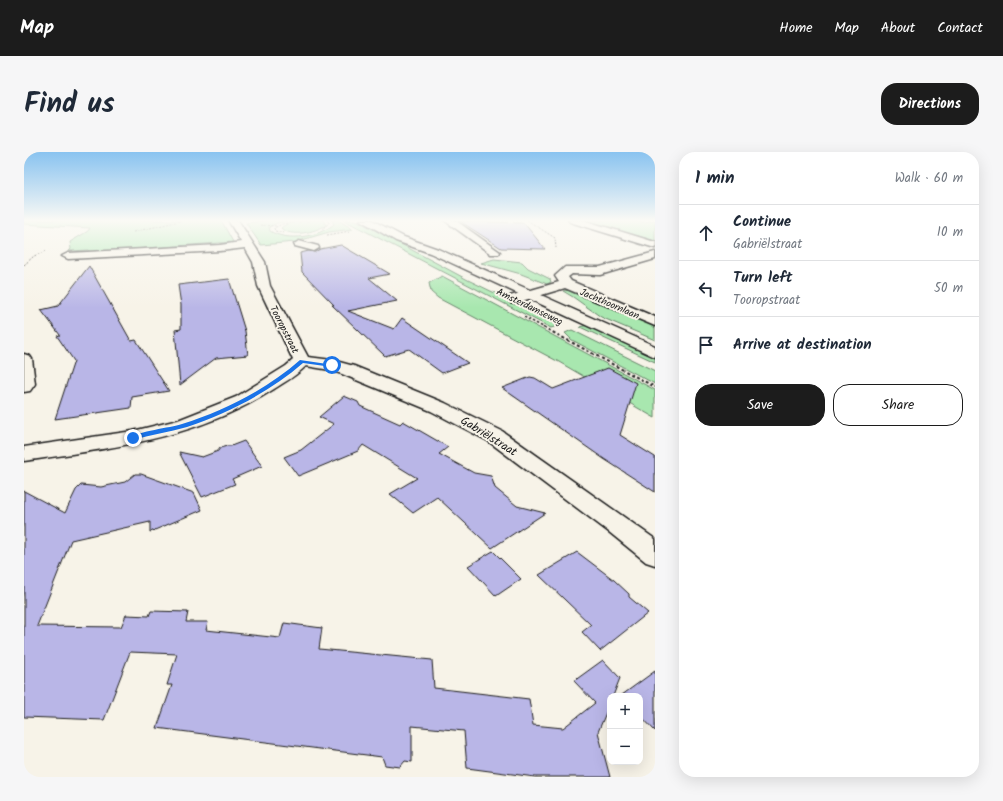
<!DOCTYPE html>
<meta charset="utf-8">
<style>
body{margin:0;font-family:Kalam,sans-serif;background:#f6f6f7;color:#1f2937}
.controls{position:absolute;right:12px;bottom:12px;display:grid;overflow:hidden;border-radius:8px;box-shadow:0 4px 16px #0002}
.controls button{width:36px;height:36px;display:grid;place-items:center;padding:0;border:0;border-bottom:1px solid #e0e1e3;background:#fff;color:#1f2937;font:20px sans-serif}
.stop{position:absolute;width:12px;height:12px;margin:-9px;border:3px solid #1a73e8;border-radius:50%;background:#fff}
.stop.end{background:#1a73e8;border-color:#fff;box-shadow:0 1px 4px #0008}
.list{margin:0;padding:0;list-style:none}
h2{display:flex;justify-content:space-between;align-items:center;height:52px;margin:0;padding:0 16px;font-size:17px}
h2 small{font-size:13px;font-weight:400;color:#747a83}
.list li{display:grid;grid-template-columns:26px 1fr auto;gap:12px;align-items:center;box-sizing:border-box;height:56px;padding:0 16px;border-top:1px solid #e0e1e3}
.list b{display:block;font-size:15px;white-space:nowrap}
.list p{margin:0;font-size:13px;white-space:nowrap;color:#747a83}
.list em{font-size:13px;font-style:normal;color:#747a83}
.actions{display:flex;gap:8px;padding:12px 16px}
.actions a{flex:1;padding:9px 0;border:1px solid #1c1c1c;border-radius:16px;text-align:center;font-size:14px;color:#1c1c1c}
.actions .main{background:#1c1c1c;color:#fff}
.icon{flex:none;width:22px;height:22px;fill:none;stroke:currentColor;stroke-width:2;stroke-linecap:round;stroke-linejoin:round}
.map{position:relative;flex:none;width:631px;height:625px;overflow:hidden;border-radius:16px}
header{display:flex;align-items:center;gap:24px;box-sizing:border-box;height:56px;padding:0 20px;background:#1c1c1c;color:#fff}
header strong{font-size:19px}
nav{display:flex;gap:22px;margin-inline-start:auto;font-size:14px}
.intro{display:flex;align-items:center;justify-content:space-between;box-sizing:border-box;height:96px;padding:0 24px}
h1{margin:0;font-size:28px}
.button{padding:10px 18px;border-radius:16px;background:#1c1c1c;color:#fff;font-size:14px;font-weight:700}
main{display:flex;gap:24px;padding:0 24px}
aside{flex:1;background:#fff;border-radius:16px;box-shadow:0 4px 16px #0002}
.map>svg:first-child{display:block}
.green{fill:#a8e7af;stroke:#628266}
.building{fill:#b9b6e7;stroke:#1c1c1c}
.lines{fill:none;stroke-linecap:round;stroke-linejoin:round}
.minor-casing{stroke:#1c1c1c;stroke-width:3}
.major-casing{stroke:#1c1c1c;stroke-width:3}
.path-far2{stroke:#1c1c1c;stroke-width:1;stroke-dasharray:2 1.5;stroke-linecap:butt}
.path-far1{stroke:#1c1c1c;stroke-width:1.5;stroke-dasharray:2.5 2;stroke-linecap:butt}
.path{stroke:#1c1c1c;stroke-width:2;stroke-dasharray:3 2.5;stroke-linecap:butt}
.minor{fill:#f7f3e8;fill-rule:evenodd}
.major{fill:#f7f3e8;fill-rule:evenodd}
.route{fill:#1a73e8}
.labels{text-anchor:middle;stroke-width:4;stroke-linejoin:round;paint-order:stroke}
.far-street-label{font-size:10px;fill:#1c1c1c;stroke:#f7f3e8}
.street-label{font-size:12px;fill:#1c1c1c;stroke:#f7f3e8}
</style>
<header>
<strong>Map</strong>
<nav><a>Home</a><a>Map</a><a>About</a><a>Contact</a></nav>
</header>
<div class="intro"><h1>Find us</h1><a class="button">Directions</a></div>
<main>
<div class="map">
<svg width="631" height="625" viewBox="0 0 631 625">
<rect width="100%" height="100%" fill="#f7f3e8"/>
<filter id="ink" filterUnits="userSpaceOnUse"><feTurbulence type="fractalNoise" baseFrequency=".025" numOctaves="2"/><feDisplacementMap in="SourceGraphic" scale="8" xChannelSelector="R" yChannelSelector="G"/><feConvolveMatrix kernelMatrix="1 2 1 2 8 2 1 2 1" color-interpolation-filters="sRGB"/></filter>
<g filter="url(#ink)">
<g class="green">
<path d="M 0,68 L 197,68 L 209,90 L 65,100 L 65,98 L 45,99 L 47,97 L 46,90 L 64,79 L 66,76 L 0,72 Z"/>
<path d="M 248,68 L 271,68 L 253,71 L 245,75 L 246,79 C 263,90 295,85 310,72 L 308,68 L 314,68 L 329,77 L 305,80 L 271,90 L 237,93 L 222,71 Z"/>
<path d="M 291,68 L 299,68 L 302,73 C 291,80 267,86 257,76 C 263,69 281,70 291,68 Z"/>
<path d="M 320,68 L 332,68 L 444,128 L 537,173 L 527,176 Z"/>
<path d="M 558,68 L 620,70 L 631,68 L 631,89 Z"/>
<path d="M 470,107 L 498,110 L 504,116 L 526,127 L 527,130 L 523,132 L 497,122 L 457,111 Z"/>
<path d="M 418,124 L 631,238 L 631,266 L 535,210 L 414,146 L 407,140 L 405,131 Z"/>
<path d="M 546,138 L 554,140 L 631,174 L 631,188 L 577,165 L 549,145 L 539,139 Z"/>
<path d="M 563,173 L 631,204 L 631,210 L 556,175 Z"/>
<path d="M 548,178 L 631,219 L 631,232 L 548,188 L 541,181 Z"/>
</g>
<g class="building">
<path d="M 436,69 L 500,71 L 521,97 L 477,96 Z"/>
<path d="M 317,93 L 366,122 L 345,126 L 373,149 L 324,159 L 370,177 L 378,166 L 444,211 L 418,221 L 385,197 L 361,204 L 308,153 L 310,153 L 278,120 L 276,101 L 285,99 L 291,100 L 296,97 Z"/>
<path d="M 65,114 L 107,189 L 112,188 L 145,239 L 108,245 L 107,256 L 31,267 L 50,209 L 33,184 L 36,183 L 17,158 L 34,154 Z"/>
<path d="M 205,127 L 221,179 L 224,203 L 192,206 L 156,233 L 151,178 L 157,177 L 157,153 L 154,133 Z"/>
<path d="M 584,216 L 612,231 L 596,283 L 631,305 L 631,340 L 580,307 L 478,236 L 506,225 L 511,226 L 529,237 Z"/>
<path d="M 320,244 L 334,250 L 336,254 L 376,272 L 379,269 L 424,295 L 415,302 L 450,321 L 467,324 L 471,336 L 493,354 L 521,361 L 468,396 L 413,345 L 389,361 L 366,342 L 393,326 L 339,293 L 334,299 L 274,324 L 260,305 L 277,298 L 310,272 L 295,265 Z"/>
<path d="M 220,289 L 238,314 L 208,327 L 211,332 L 178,345 L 155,300 L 178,305 L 194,299 L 196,296 L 203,294 L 207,294 Z"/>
<path d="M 111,322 L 117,322 L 170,341 L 178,358 L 126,380 L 126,370 L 47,388 L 13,474 L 97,475 L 102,463 L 125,464 L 127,459 L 164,460 L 162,470 L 184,470 L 182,478 L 256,486 L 260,471 L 298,476 L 295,497 L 408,508 L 410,536 L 505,547 L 509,573 L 539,576 L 571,551 L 550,529 L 579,508 L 596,526 L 589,544 L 586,544 L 586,551 L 574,580 L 586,625 L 511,625 L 443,616 L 440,579 L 388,574 L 388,610 L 381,609 L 376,615 L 361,613 L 358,605 L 133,576 L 148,533 L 143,533 L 153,502 L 106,500 L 80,568 L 0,565 L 0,339 L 41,361 L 52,338 L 57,333 L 77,335 L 101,330 Z"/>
<path d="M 469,399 L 497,427 L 472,444 L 444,414 Z"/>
<path d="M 553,400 L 590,428 L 605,442 L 605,445 L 624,461 L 576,499 L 558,480 L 567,473 L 515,423 Z"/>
<path d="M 631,519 L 631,579 L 616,563 L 616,544 L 598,543 Z"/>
</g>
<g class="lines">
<g class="minor-casing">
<g id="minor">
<path d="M 204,68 L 214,68 L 241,110 L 246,134 L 284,205 L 308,208 L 330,214 L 421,251 L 478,279 L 631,387 L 631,413 L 622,410 L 585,380 L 464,289 L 407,259 L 318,222 L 306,218 L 282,214 C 272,224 261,230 250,237 C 173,287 88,296 0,309 L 0,295 L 109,279 L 154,268 L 212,245 L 262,214 L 269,208 L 234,134 L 229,110 L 221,96 L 196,99 L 44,107 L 38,104 L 44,101 L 196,93 L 217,90 Z"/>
<path d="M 420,68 L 431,68 L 476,100 L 475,102 L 467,102 Z"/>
<path d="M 544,68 L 559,68 L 631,90 L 631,96 L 546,70 Z"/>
<path d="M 275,89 L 294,94 L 295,96 L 290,99 L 271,94 L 270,92 Z"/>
<path d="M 631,100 L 631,107 L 576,123 L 548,122 L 544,125 L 547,129 L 631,165 L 631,174 L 541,136 L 491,151 L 486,150 L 484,147 L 486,144 L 535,130 L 531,124 L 541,115 L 576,115 Z"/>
<path d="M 0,202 L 6,204 L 8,207 L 11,232 L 6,239 L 0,240 Z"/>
</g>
</g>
<g class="major-casing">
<path id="major" d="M 336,68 L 348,68 L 380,85 L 414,97 L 631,194 L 631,205 L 406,101 L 372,89 Z"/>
</g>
<g class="path-far2">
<path d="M 503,68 L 531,86 L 532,96"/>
<path d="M 236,73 L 253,74"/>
<path d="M 297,78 L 305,71 L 303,68"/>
<path d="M 109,80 L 160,68"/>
<path d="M 260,81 L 251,79 L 250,76 L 258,72 L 282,68"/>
<path d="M 303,83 L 326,79"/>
<path d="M 0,113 L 10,104 L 22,99"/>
</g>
<path class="path-far1" d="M 500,165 L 521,176"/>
<path class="path" d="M 519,175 L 631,235"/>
<use href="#minor" class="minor"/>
<use href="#major" class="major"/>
</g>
</g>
<linearGradient id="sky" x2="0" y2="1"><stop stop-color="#89c3f0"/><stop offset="0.44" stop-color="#fbfaf5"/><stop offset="1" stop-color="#fbfaf5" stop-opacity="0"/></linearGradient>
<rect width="631" height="156" fill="url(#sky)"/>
<path class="route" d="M 276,208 L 310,213 L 308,215 L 279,211 C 246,240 204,261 163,275 C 145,280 126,283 109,288 L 106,286 C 114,279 146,276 158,272 C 200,259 243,237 276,208 Z"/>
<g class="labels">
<g class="far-street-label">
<text transform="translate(586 151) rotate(23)" y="4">Jachthoornlaan</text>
<text transform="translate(506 154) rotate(26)" y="4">Amsterdamseweg</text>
<text transform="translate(261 177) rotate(63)" y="4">Tooropstraat</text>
</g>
<g class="street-label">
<text transform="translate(465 284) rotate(32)" y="4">Gabriëlstraat</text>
</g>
</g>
</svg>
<div class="controls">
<button>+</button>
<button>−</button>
</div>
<div class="stop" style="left:308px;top:213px"></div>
<div class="stop end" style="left:109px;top:286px"></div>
</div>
<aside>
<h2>1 min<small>Walk · 60 m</small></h2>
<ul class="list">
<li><svg class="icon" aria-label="ahead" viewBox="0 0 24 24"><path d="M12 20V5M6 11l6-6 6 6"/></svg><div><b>Continue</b><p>Gabriëlstraat</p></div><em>10 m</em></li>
<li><svg class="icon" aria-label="left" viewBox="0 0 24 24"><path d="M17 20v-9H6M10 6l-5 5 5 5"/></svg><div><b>Turn left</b><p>Tooropstraat</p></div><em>50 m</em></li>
<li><svg class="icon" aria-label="arrive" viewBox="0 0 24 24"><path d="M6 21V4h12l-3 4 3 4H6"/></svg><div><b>Arrive at destination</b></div></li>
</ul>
<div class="actions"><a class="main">Save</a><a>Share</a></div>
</aside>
</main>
